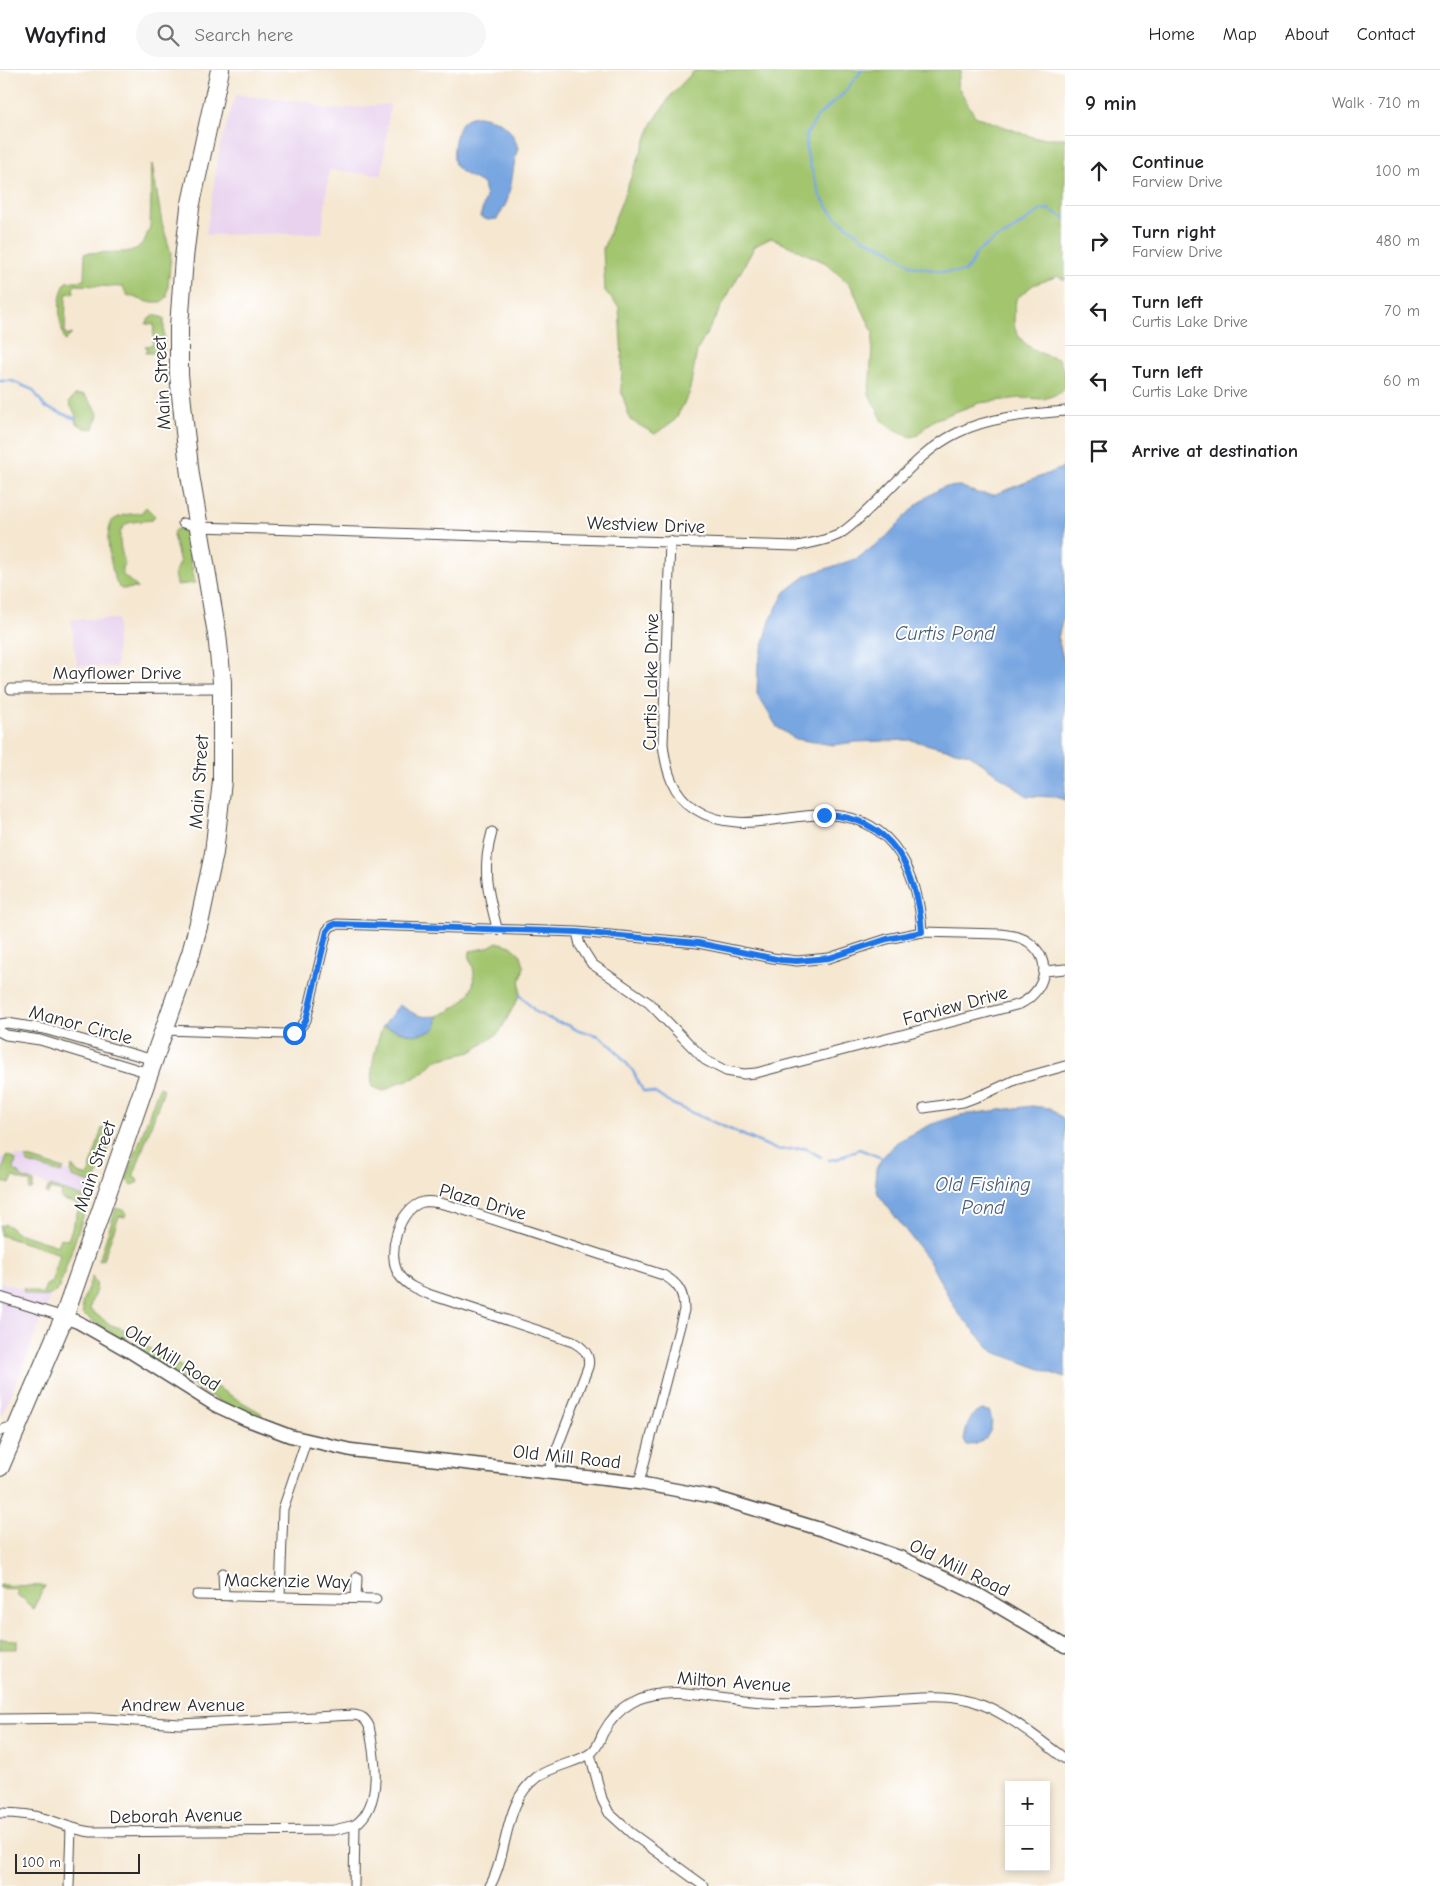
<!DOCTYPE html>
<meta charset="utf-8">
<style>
body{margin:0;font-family:"Comic Neue",sans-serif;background:#f6f6f6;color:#202124}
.controls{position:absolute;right:15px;bottom:15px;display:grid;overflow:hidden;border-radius:0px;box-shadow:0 2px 8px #0003}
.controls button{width:45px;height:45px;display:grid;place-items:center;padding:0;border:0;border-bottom:1px solid #e0e0e0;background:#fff;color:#202124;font:25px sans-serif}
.scale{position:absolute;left:15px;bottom:12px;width:125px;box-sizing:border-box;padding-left:5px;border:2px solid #2b2b2b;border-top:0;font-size:14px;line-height:18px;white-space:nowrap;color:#2b2b2b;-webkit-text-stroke:4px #fff;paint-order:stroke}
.stop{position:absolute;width:15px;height:15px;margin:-11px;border:4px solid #1a73e8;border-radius:50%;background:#fff}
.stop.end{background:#1a73e8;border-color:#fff;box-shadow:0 1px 5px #0008}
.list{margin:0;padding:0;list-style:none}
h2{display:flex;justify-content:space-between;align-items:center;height:65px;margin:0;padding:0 20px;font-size:21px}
h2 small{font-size:16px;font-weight:400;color:#757577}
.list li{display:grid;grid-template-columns:32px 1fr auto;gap:15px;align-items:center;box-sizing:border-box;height:70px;padding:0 20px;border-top:1px solid #e0e0e0}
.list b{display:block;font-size:19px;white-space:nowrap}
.list p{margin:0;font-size:16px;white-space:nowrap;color:#757577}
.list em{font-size:16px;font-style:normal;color:#757577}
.icon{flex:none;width:28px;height:28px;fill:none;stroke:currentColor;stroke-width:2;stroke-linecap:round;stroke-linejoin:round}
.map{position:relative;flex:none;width:1065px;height:1816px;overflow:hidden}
header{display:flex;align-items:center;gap:30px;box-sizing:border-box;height:70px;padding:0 25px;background:#fff;border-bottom:1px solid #e0e0e0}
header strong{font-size:24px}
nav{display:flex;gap:28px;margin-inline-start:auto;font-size:18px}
.search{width:350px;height:45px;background:#f6f6f6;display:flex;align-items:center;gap:12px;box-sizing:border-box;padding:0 18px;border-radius:28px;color:#757577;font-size:19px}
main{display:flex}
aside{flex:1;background:#fff}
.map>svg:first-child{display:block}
.built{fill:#e8d2ee}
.green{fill:#a2c56e;stroke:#66784c}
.water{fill:#78a6e1;stroke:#526886}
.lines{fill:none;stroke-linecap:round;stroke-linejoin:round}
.stream{stroke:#78a6e1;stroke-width:2.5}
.street-casing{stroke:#494744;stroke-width:11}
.secondary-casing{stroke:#494744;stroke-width:15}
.highway-casing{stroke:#494744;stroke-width:20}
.street{stroke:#fff;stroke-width:9}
.secondary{stroke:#fff;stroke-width:12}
.highway{stroke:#fff;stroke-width:18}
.route{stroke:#1a73e8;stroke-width:6}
.labels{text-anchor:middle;stroke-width:4;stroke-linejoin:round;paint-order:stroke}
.street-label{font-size:19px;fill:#2b2b2b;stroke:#fff}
.water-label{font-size:20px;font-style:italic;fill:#4a5c74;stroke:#fff}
</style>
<header>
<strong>Wayfind</strong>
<div class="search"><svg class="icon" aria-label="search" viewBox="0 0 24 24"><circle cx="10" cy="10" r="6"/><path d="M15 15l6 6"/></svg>Search here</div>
<nav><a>Home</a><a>Map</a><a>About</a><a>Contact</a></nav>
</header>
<main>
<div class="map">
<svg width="1065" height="1816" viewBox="0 0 1065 1816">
<rect width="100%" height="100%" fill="#fff"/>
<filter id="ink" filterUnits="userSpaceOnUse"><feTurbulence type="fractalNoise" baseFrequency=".02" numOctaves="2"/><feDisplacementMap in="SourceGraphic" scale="10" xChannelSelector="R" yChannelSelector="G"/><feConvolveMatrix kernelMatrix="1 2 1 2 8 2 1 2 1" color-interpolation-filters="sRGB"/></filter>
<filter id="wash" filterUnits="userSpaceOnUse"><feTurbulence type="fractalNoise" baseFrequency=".0096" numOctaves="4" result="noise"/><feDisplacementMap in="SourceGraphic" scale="20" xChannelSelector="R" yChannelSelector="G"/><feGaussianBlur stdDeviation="1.12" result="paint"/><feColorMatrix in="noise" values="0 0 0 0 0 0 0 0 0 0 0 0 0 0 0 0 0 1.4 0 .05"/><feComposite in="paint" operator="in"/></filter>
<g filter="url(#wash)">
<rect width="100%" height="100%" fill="#f5e7d0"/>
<g class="built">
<path d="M 236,25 L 310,32 L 326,40 L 390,34 L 382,105 L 329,100 L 322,163 L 206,165 L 220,76 Z"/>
<path d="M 71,549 L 118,549 L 116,597 L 77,595 Z"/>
<path d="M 15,1085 L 91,1109 L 85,1127 L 4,1101 L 0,1112 L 0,1087 L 16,1089 Z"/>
<path d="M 0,1212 L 43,1225 L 52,1222 L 29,1281 L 3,1343 L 0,1346 Z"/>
</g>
<g class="green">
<path d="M 695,0 L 961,0 L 957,15 L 975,46 L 1035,68 L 1065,68 L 1065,210 L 1058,206 L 1033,215 L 1016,229 C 1015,236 1014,246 1014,253 C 1016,274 1041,285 1059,289 L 1065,304 L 1065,319 L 1060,323 L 1044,329 L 1020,328 L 979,333 L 934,350 L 926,356 L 918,365 L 911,367 L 892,358 L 883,351 L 869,324 L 873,262 L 851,216 L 826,193 L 771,168 L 755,176 L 697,281 L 689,324 L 675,350 L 655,364 L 630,350 L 621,320 L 622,289 L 619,237 L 605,221 L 603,179 L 652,54 L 672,24 Z"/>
<path d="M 152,94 L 162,153 L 171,183 L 167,227 L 161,232 L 148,232 L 127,225 L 123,217 L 76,215 L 73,218 L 74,223 L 66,224 L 65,262 L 67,266 L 72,264 L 65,271 C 59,252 56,230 66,212 L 84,210 L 85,183 L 126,182 L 136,179 L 144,172 L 150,157 Z"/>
<path d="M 154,245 L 164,248 L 164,283 L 145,283 L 148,280 L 145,276 L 153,275 L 154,254 L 146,254 L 150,247 Z"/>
<path d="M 75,325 L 84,325 L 95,337 L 98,344 L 94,359 L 84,358 L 75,352 C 79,345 71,339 69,332 Z"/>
<path d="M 146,437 L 155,446 L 152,450 C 146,451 139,451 132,452 C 112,456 122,482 125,495 L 121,498 L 124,501 L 122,504 L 138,518 L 121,519 C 113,513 108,479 108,468 C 108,463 110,457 111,452 C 120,444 130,444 141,443 Z"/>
<path d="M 177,459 L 181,459 L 185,462 L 195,513 L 177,515 L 175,502 L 180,493 L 173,465 L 174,461 Z"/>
<path d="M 497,872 L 511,876 L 521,885 L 524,896 L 520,913 L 520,925 L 499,963 L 471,982 L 436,990 L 425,1001 L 414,1008 L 398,1013 L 384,1021 L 372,1017 C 370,997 376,975 383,956 L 413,965 L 436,957 L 437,946 C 456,939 475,927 474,904 C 474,895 468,890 470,881 L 487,878 Z"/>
<path d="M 159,1017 L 164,1019 L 133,1107 L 137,1109 L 138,1113 L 132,1115 L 126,1110 Z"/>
<path d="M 102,1058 L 114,1062 L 94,1114 L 72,1107 L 71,1103 L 72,1096 L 78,1103 L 88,1106 Z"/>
<path d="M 7,1085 L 16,1090 L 14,1099 L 22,1107 L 34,1112 L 32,1120 L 29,1120 L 31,1113 L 13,1107 L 10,1114 L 3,1112 L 0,1122 L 0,1110 Z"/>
<path d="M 25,1087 L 64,1099 L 61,1103 L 28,1093 Z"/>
<path d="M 51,1116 L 89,1129 L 59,1218 C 50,1230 36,1227 24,1222 L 23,1218 L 43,1224 L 46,1215 L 51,1213 L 60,1184 L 0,1165 L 0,1155 L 4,1156 L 4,1154 L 11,1157 L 14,1162 L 58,1176 L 61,1168 L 68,1170 L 80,1135 L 61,1129 L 62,1122 L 50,1119 L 48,1125 L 46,1124 L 48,1118 Z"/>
<path d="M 116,1138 L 125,1141 L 126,1145 L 125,1147 L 119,1146 L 103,1190 L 99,1191 Z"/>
<path d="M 92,1207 C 103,1215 90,1229 90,1240 L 111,1255 L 130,1261 L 129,1268 L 121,1269 L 82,1244 L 83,1241 L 82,1234 Z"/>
<path d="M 142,1275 L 144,1275 L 261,1343 L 262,1346 L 255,1348 L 215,1329 L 141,1283 Z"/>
<path d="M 0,1515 L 1,1515 L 45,1516 L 33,1539 L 24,1529 L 17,1526 L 17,1519 L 0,1518 Z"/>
<path d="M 0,1569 L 17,1570 L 17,1579 L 0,1579 Z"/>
</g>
<g class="water">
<path d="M 479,46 C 502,50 511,57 518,78 C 513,93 513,109 509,124 C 507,134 502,141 497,149 L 488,150 L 480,147 L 486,127 L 483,114 C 475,108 463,105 457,98 C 450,90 455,61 462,53 C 466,48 473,46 479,46 Z"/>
<path d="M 1065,397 L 1065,548 L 1062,552 L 1058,568 L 1065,595 L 1065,730 L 1055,727 L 1027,726 L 969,684 L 937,677 L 911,670 L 856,672 L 833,675 L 795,669 L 777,657 L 757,624 L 758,593 L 771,548 L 785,522 L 807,505 L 858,488 L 886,467 L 913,438 L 928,426 L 943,417 L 960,416 L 977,423 L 993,425 Z"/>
<path d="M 399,935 C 417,944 415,948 437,946 L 436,957 L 432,961 L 413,965 L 383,956 Z"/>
<path d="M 1032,1036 L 1050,1038 L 1065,1050 L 1065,1308 L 994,1282 L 958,1243 L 929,1191 L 878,1124 L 875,1110 L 876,1099 L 882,1088 L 897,1072 L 932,1054 L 960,1045 Z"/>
<path d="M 982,1340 L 989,1341 C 997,1358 986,1376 967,1375 L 964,1370 C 967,1357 967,1346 982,1340 Z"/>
</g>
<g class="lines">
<g class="stream">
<path d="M 862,0 L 843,24 L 819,45 L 806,65 L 806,78 L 810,95 L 820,125 L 829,139 L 839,150 L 863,168 L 891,181 L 912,196 L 944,202 L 964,202 L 970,196 L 976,183 L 995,169 L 1007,164 L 1041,140 L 1048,139 L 1065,148"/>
<path d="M 0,311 L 12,311 L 33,320 L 45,337 L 76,349"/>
<path d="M 520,925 L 536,942 L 556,952 L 568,955 L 575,959 L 599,966 L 612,976 L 633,1001 L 643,1021 L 655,1023 L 668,1032 L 777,1080 L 805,1078 L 821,1087"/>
<path d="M 829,1090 L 837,1089 L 859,1079 L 882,1088"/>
</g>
</g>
</g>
<g filter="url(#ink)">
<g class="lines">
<g class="street-casing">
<g id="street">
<path d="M 183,453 L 199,457 L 797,476 C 811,473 825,471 838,465 C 851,457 862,446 873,435 C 899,410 924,379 957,363 C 988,347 1031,344 1065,341"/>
<path d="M 670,471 L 663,674 C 666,700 672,724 695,739 C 738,767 786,742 832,745 C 896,749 919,807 922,862"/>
<path d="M 11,619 L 222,618"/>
<path d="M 492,762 C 481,801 488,821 497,858"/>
<path d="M 1045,901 L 1065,899"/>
<path d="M 0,954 L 7,953 L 44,959 L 154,990"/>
<path d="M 164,960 L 285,964 L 297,962 L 306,950 L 327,861 L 331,856 L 337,854 L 577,862 L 698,873 L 773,888 L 797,891 L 829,888 L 887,869 L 922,862 L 1000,864 C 1009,865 1019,866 1027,871 C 1054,889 1046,921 1020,934 L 756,1003 L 744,1004 L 726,1001 L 705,990 L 649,933 L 592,894 L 580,875 L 577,862"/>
<path d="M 0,962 L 6,965 L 40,970 L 149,1003"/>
<path d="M 924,1038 L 963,1032 L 987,1023 L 1015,1010 L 1065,996"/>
<path d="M 0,1227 L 64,1247"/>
<path d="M 0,1361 L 7,1358 L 17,1358"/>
<path d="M 548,1402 L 588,1297 C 591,1285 584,1278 573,1272 L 428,1224 C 418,1220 406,1215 399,1205 C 386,1185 398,1138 423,1132 C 434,1130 447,1135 458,1138 L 663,1205 C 678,1213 684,1222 684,1240 L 639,1413"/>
<path d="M 223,1503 L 224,1525"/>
<path d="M 197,1525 L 376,1529"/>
<path d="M 280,1526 L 283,1439 L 306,1371"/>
<path d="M 356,1528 L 357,1507"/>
<path d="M 0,1649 L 91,1648 L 180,1654 L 353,1645 C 362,1646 365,1648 369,1656 C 375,1686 384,1734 355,1755 L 354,1816"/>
<path d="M 590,1684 L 602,1729 L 609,1743 L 631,1763 L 704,1816"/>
<path d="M 0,1743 C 16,1743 31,1744 46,1749 C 62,1754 75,1760 91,1762 L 334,1760 L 355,1755"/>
<path d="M 69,1816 L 71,1758"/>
<path d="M 490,1816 C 509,1782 503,1732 537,1707 C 553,1695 581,1692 592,1682 C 598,1677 600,1669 603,1663 C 610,1650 619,1640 631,1633 C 664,1614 707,1626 742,1630 C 791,1636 841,1631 890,1628 C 915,1627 940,1623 965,1629 C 997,1635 1039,1669 1065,1689"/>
</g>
</g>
<g class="secondary-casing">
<path id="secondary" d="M 64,1247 L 78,1252 L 129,1281 L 215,1335 L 245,1349 L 290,1366 L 351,1380 L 639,1413 L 714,1427 L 820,1459 L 902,1488 L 979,1525 L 1065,1576"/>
</g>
<g class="highway-casing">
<path id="highway" d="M 0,1397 L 64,1247 L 149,1003 L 191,883 L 200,849 L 214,783 L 222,711 L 222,612 L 217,564 L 190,405 L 184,353 L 179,305 L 179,257 L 184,188 L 190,138 L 220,0"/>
</g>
<use href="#street" class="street"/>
<use href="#secondary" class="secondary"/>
<use href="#highway" class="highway"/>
</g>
</g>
<g class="lines" filter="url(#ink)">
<path class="route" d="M 294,963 L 302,957 L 306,950 L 327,861 L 331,856 L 335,854 L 577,862 L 698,873 L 781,890 L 797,891 L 829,888 L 887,869 L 922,862 C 918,802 893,746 824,745"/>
</g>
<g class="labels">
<g class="street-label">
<text transform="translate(161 313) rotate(-93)" y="7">Main Street</text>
<text transform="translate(646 454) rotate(2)" y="7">Westview Drive</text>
<text x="117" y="609">Mayflower Drive</text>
<text transform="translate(650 612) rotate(-89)" y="7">Curtis Lake Drive</text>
<text transform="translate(198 712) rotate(-86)" y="7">Main Street</text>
<text transform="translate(955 935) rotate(-15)" y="7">Farview Drive</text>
<text transform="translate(81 954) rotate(15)" y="7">Manor Circle</text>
<text transform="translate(94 1096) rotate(-71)" y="7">Main Street</text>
<text transform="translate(483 1131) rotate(16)" y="7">Plaza Drive</text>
<text transform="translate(173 1287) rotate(32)" y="7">Old Mill Road</text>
<text transform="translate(567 1386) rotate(6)" y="7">Old Mill Road</text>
<text transform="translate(960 1497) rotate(26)" y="7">Old Mill Road</text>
<text transform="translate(287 1510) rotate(1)" y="7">Mackenzie Way</text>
<text transform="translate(734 1611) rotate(4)" y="7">Milton Avenue</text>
<text x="183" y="1641">Andrew Avenue</text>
<text transform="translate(176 1745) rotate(-1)" y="7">Deborah Avenue</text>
</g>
<g class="water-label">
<text x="945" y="570">Curtis Pond</text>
<text x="983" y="1121">Old Fishing<tspan x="983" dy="23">Pond</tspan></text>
</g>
</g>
</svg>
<div class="controls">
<button>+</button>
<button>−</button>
</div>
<div class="scale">100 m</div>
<div class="stop" style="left:294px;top:963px"></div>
<div class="stop end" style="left:824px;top:745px"></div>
</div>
<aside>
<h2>9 min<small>Walk · 710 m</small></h2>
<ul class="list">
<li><svg class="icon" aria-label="ahead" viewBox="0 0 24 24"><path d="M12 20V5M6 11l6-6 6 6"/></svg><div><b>Continue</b><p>Farview Drive</p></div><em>100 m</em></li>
<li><svg class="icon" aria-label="right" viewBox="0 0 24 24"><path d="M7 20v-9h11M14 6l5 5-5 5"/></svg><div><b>Turn right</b><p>Farview Drive</p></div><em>480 m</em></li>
<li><svg class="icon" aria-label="left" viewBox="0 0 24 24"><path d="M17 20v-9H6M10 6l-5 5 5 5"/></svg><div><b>Turn left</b><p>Curtis Lake Drive</p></div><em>70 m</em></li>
<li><svg class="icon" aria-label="left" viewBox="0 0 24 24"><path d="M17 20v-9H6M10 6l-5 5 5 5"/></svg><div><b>Turn left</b><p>Curtis Lake Drive</p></div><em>60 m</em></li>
<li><svg class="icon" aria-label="arrive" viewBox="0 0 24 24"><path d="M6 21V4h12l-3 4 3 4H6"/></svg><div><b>Arrive at destination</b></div></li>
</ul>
</aside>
</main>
